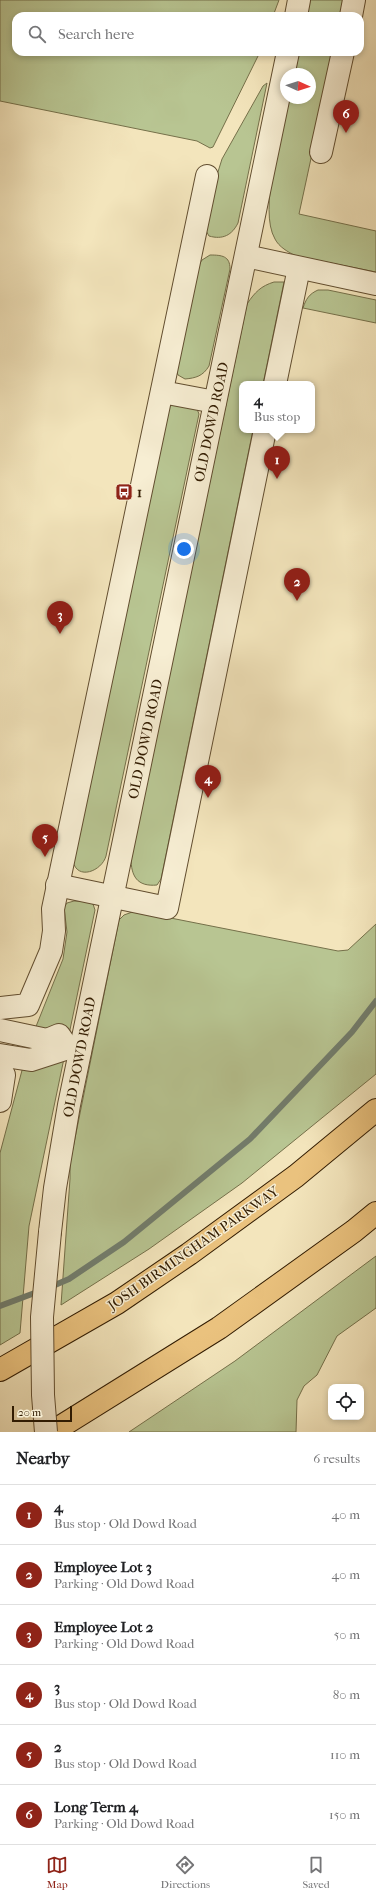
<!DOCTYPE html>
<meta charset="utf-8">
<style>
body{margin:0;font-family:"IM FELL French Canon",serif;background:#f2f2f2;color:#202124}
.controls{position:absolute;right:12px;bottom:12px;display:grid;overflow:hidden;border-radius:8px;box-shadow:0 2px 6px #0003}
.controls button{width:36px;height:36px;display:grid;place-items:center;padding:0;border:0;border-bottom:1px solid #e0e0e0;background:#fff;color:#202124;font:20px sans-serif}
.compass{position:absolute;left:280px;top:68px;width:36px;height:36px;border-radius:50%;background:#fff;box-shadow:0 2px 6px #0003;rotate:93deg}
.scale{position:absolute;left:12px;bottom:10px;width:60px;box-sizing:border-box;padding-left:4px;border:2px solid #321c02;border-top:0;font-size:11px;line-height:14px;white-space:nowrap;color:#321c02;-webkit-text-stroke:3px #f7eed3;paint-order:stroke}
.you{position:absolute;left:184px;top:549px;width:14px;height:14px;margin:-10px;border:3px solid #fff;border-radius:50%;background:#1a73e8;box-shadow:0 0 0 6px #1a73e833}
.badge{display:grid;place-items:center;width:26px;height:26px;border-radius:50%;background:#8f2418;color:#fff;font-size:13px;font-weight:700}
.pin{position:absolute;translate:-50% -33px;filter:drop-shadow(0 1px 2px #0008)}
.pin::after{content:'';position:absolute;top:21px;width:14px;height:12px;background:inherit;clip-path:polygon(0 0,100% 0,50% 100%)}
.popup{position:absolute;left:239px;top:381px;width:76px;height:52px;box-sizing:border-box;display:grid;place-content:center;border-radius:8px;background:#fff;filter:drop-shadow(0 1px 3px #0005);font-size:13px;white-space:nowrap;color:#757577}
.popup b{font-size:15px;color:#202124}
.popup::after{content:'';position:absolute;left:50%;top:100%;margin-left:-8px;border:8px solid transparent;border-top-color:#fff}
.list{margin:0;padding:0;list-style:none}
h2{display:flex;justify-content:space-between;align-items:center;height:52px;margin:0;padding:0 16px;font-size:17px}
h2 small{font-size:13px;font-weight:400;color:#757577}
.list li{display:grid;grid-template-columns:26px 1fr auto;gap:12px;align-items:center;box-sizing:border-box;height:60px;padding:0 16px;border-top:1px solid #e0e0e0}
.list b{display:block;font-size:15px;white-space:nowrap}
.list p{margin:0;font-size:13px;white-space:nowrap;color:#757577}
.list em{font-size:13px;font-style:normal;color:#757577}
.icon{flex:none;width:22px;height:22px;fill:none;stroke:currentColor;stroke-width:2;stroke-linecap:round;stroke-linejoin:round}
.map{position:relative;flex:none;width:376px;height:1432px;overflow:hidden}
.search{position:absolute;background:#fff;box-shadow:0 2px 6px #0003;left:12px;right:12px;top:12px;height:44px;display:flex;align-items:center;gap:10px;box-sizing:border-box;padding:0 14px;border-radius:12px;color:#757577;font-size:15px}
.sheet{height:412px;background:#fff}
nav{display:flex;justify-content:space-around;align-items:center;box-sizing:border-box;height:56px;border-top:1px solid #e0e0e0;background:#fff;font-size:11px;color:#757577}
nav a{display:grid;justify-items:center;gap:2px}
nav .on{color:#8f2418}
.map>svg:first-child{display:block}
.green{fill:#b8c592;stroke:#75704a}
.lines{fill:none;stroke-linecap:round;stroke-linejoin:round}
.stream{stroke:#727d6d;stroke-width:6}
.minor-casing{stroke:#624e30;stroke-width:24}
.major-casing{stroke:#321c02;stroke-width:24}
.minor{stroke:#f7eed3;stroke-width:22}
.major{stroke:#eac27e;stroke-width:22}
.minor-bridge-casing{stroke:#624e30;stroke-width:24;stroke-linecap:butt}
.minor-bridge{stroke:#f7eed3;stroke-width:22}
.labels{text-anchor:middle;stroke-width:3;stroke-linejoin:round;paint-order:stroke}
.street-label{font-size:14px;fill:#321c02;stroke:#f7eed3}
.poi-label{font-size:14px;font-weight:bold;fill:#321c02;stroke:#f7eed3;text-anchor:start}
</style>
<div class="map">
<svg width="376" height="1432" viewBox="0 0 376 1432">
<rect width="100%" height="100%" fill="#f3e5bc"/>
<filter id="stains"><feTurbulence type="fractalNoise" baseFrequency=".005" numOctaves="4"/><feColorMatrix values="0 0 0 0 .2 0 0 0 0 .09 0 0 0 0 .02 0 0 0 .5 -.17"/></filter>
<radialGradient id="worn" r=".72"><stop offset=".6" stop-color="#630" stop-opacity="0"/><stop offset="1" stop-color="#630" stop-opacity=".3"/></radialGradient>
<g class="green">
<path d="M 0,0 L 279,0 L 273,16 L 16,16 L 16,52 L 260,52 L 213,147 L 210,148 L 197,141 L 0,101 Z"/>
<path d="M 310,0 L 345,0 L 342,16 L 307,16 Z"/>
<path d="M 299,52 L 334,52 L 299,214 L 376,231 L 376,272 L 296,256 C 288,252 279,247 275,239 C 258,210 282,132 289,98 L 310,98 L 310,74 L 294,74 Z"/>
<path d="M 267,83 L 238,223 C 232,235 223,240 209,236 L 205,229 L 217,175 L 222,159 L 263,86 Z"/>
<path d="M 210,255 C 222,255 230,256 230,269 L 209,366 C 203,376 196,378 185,379 L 178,375 L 176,369 L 197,268 L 202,260 Z"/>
<path d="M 274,282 L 284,282 L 263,384 L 242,384 L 242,430 L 253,430 L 161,879 L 157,885 C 137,887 131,876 131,858 L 247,304 C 255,292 261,286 274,282 Z"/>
<path d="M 318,290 L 328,290 L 376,300 L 376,323 L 303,308 C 306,299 309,294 318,290 Z"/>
<path d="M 173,401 L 197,409 L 199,414 L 106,856 C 102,871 77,881 73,861 L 168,406 Z"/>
<path d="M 74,901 L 87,901 L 93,904 L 95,910 L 29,1226 L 20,1333 L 0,1345 L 0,1153 L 29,1044 L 63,959 L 67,932 L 64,907 L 67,903 Z"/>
<path d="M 135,911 L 338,951 L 348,950 L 376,924 L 376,1074 L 242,1183 L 149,1249 L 61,1305 L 70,1179 L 70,1163 L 119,920 L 124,915 Z"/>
<path d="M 376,1256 L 376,1308 L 337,1336 L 317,1375 L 304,1386 L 297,1400 L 296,1432 L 129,1432 L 235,1361 Z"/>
</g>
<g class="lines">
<g class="stream">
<path d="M 48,1288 L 69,1279 L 124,1242 L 250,1139 L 352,1032 L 376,1001"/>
<path d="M 0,1306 L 40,1291"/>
</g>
<g class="minor-casing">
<g id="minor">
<path d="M 296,16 L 299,0"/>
<path d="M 351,16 L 354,0"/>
<path d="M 321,152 L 343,52"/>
<path d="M 246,256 L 376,284"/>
<path d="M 275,384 L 299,268"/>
<path d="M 162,392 L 215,402"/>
<path d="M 57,885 L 167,908 L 265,430"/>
<path d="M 0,1008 L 28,1005 L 51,951 L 54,931 L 53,909 L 207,176"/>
<path d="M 0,1030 L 47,1040 L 59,1035 L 66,1045"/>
<path d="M 0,1055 L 31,1060 L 68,1048 L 80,1051"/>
<path d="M 0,1068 L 4,1075 L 0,1101"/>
<path d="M 50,1232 L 55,1188 L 69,1105 L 288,52"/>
</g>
</g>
<g class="major-casing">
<g id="major">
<path d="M 0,1370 L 117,1303 L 189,1254 L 296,1176 L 376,1110"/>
<path d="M 52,1432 L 219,1328 L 354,1231 L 376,1213"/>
</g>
</g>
<use href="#minor" class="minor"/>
<use href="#major" class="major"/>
<g class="minor-bridge-casing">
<path id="minor-bridge" d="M 46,1432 L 43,1395 L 42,1317 L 50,1232"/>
</g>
<use href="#minor-bridge" class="minor-bridge"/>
</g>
<defs>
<g id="bus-square" transform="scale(0.9)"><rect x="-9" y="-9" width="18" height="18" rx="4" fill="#8f2418" stroke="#f7eed3"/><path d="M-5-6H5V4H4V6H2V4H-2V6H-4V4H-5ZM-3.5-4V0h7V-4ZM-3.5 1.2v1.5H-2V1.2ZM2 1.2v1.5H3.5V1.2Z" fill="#fff"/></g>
</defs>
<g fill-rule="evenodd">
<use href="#bus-square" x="124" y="492"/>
</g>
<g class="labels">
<g class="street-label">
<text transform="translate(211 422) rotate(-78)" y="5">OLD DOWD ROAD</text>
<text transform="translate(145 739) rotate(-78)" y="5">OLD DOWD ROAD</text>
<text transform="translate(79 1057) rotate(-79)" y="5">OLD DOWD ROAD</text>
<text transform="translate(193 1248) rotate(-35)" y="5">JOSH BIRMINGHAM PARKWAY</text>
</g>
<g class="poi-label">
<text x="137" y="497">1</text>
</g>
</g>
<rect width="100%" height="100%" filter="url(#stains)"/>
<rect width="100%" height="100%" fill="url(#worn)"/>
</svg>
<div class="controls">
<button><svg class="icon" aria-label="locate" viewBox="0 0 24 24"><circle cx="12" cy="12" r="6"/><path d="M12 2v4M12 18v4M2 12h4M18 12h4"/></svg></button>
</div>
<svg class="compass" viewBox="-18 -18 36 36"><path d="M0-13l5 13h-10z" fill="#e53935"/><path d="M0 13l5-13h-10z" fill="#757577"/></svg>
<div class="scale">20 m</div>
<div class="you"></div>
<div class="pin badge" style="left:277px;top:479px">1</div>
<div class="popup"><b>4</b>Bus stop</div>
<div class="pin badge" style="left:297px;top:601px">2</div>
<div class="pin badge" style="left:60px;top:634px">3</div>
<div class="pin badge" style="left:208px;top:798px">4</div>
<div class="pin badge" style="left:45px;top:857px">5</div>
<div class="pin badge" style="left:346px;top:133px">6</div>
<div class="search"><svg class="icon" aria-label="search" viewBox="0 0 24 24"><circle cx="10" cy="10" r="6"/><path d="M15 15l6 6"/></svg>Search here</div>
</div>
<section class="sheet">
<h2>Nearby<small>6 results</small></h2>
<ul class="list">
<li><span class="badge">1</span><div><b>4</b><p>Bus stop · Old Dowd Road</p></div><em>40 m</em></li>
<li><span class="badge">2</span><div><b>Employee Lot 3</b><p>Parking · Old Dowd Road</p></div><em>40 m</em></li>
<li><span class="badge">3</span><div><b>Employee Lot 2</b><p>Parking · Old Dowd Road</p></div><em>50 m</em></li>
<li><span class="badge">4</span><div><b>3</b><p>Bus stop · Old Dowd Road</p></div><em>80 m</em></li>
<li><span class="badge">5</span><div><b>2</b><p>Bus stop · Old Dowd Road</p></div><em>110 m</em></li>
<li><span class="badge">6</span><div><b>Long Term 4</b><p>Parking · Old Dowd Road</p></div><em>150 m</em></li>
</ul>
</section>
<nav>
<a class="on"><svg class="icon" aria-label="map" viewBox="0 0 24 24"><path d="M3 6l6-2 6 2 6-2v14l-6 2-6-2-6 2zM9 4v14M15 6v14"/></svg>Map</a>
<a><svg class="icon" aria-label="directions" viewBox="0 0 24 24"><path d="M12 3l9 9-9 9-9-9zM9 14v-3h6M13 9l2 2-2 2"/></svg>Directions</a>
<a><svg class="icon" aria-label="saved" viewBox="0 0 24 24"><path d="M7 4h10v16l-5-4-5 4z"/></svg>Saved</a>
</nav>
